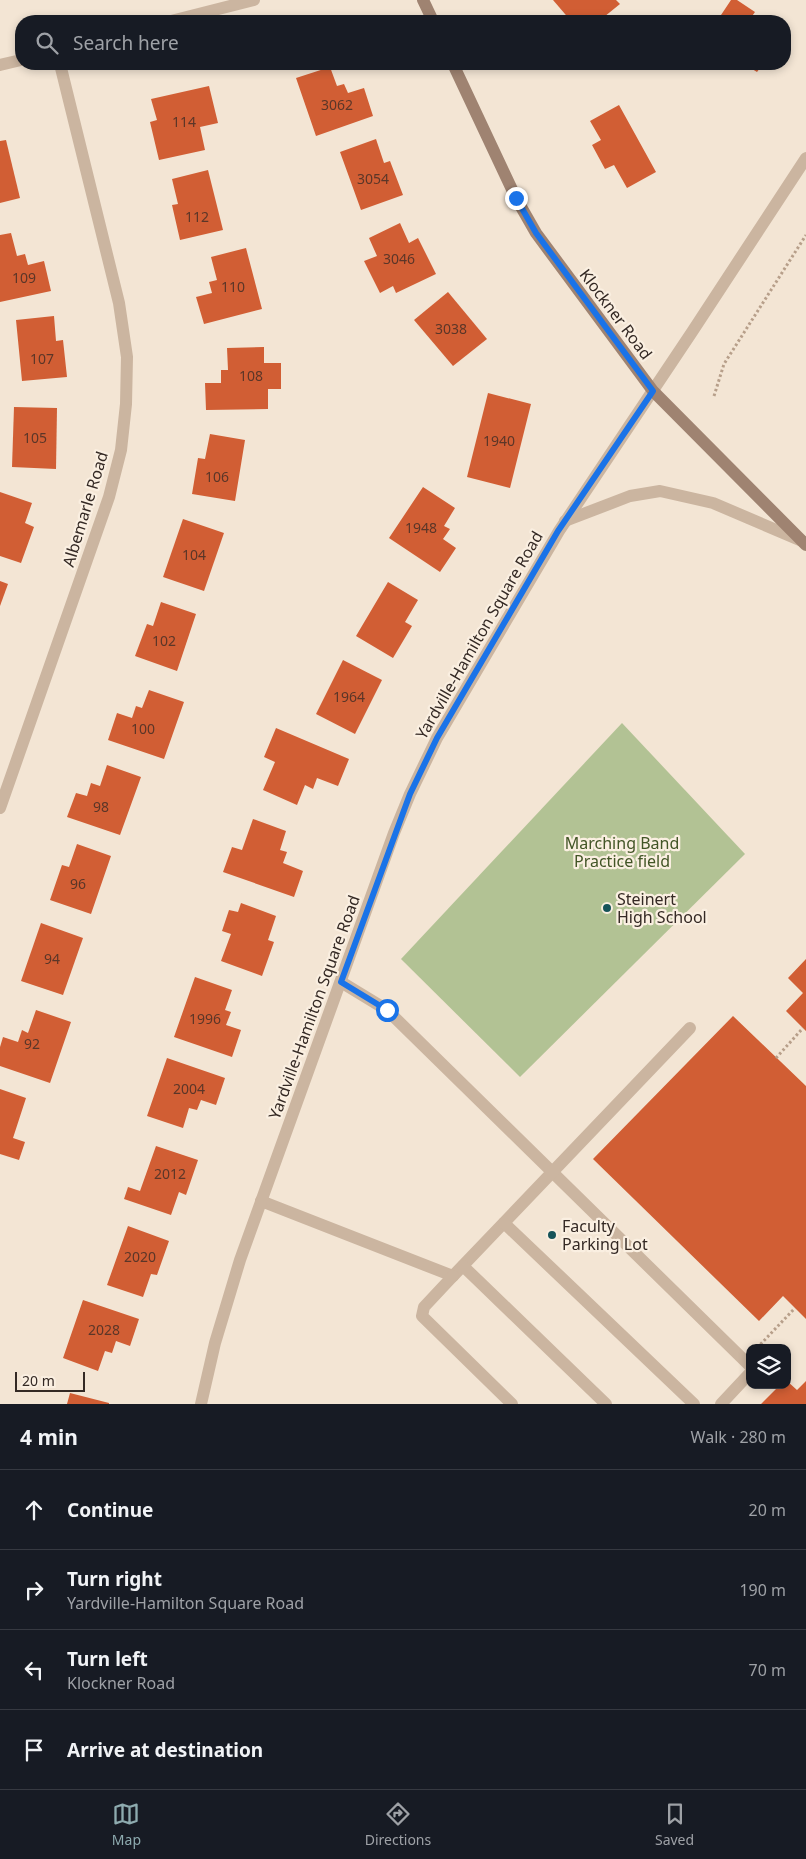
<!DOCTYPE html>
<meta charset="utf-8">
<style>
body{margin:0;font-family:"Noto Sans",sans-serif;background:#242831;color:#f1f3f6}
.controls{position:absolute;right:15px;bottom:15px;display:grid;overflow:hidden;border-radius:10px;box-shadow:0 2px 8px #0003}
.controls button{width:45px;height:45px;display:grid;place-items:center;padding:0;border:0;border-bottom:1px solid #363941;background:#171b24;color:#f1f3f6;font:25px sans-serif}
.scale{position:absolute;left:15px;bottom:12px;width:70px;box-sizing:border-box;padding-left:5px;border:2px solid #342924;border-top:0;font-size:14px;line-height:18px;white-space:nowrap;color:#342924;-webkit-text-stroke:4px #faefe1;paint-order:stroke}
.stop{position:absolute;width:15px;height:15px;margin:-11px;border:4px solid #1a73e8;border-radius:50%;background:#fff}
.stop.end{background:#1a73e8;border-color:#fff;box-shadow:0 1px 5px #0008}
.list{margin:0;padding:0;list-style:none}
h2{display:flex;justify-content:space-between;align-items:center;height:65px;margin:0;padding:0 20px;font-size:21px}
h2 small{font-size:16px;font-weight:400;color:#9ea1a6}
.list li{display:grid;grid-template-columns:32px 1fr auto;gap:15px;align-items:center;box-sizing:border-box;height:80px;padding:0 20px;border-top:1px solid #363941}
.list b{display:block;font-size:19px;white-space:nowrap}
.list p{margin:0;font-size:16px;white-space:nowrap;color:#9ea1a6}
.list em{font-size:16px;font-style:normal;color:#9ea1a6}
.icon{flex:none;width:28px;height:28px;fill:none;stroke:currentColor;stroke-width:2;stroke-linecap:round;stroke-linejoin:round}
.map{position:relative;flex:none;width:806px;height:1404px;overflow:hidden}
.search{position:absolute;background:#171b24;box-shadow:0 2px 8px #0003;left:15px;right:15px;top:15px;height:55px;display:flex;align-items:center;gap:12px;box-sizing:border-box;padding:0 18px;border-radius:20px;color:#9ea1a6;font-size:19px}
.sheet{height:385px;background:#171b24}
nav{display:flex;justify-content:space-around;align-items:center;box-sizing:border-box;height:70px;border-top:1px solid #363941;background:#171b24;font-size:14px;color:#9ea1a6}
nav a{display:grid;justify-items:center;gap:2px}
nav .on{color:#8eabaf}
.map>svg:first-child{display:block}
.green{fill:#b2c294}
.building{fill:#d15e34}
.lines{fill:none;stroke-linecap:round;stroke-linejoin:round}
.path{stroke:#b79f8a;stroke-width:3;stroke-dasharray:2.5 2.5;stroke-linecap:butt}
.service{stroke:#cbb5a0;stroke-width:12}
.minor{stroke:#cbb5a0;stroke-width:12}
.tertiary{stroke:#cbb5a0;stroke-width:12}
.secondary{stroke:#9f8371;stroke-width:12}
.route{stroke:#1a73e8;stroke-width:6}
.poi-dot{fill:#165359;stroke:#faefe1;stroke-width:2}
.labels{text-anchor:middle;stroke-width:4.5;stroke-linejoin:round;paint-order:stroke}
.number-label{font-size:14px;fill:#5b3628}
.street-label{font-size:16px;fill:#342924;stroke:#faefe1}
.park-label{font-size:16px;fill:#425526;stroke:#faefe1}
.poi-label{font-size:16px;fill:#342924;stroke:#faefe1;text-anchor:start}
</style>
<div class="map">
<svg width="806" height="1404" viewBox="0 0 806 1404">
<rect width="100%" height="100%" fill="#f3e5d4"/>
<path class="green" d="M 622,723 L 745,854 L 520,1077 L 401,959 Z"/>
<g class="building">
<path d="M 553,0 L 616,0 L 620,4 L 599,21 L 571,21 Z"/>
<path d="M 731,0 L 737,0 L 755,12 L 750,19 L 754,21 L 717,21 Z"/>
<path d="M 744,64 L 763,64 L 757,72 Z"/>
<path d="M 330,67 L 337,86 L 344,84 L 348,93 L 364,88 L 373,116 L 316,136 L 296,78 Z"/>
<path d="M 209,86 L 218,123 L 200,127 L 205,150 L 159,160 L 150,122 L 157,120 L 151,99 Z"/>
<path d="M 619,105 L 656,172 L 627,188 L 614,165 L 605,169 L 592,145 L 601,140 L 590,121 Z"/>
<path d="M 376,139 L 384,163 L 390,161 L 403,195 L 361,210 L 340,152 Z"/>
<path d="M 6,140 L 20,198 L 0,203 L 0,141 Z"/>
<path d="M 208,170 L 223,230 L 180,240 L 172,205 L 178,204 L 172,179 Z"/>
<path d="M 400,223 L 409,243 L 418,238 L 436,274 L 396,293 L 393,286 L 380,293 L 364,261 L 377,256 L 369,238 Z"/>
<path d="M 11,233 L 17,256 L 25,254 L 28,265 L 44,261 L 51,291 L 0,302 L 0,235 Z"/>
<path d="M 246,248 L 262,309 L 204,324 L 196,297 L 212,293 L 209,282 L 217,280 L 211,257 Z"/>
<path d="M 448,292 L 487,339 L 453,366 L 414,320 Z"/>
<path d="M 54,316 L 56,341 L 63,340 L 67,377 L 22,381 L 16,320 Z"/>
<path d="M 264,347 L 264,363 L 281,363 L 281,389 L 268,389 L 268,409 L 206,410 L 205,383 L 221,383 L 221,370 L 228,370 L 227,348 Z"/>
<path d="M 488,393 L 531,404 L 510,488 L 467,477 Z"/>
<path d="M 14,407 L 57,408 L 56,469 L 12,467 Z"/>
<path d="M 210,434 L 245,440 L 235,501 L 192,494 L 198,458 L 205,459 Z"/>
<path d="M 423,487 L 455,508 L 444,526 L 450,529 L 443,539 L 456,548 L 440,572 L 389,538 Z"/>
<path d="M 0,492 L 32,503 L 25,523 L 34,527 L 21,563 L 0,556 Z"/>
<path d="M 183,519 L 224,533 L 204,591 L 163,577 Z"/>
<path d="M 0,581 L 8,584 L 0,606 Z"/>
<path d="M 388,582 L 418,600 L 405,622 L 412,626 L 393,658 L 356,636 Z"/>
<path d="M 161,602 L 196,614 L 177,671 L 135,656 L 147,624 L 153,626 Z"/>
<path d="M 343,660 L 382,680 L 355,734 L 316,714 Z"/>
<path d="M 149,690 L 184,702 L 164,759 L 108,740 L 117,713 L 132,718 L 136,706 L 142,708 Z"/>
<path d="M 276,728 L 349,759 L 338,786 L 317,778 L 313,789 L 305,785 L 297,805 L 263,790 L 275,762 L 264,757 Z"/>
<path d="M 107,765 L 141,777 L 120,835 L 67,817 L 76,793 L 87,796 L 91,783 L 100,786 Z"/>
<path d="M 253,819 L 286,831 L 280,850 L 287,852 L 283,863 L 303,871 L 294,897 L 223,872 L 232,847 L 242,850 Z"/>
<path d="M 77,844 L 111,856 L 91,914 L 50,900 L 62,865 L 69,867 Z"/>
<path d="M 241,903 L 276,916 L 268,940 L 274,942 L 262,976 L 221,961 L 231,934 L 222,931 L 229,910 L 238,912 Z"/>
<path d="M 41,923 L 83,938 L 63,995 L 21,981 Z"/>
<path d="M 806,959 L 806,1031 L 786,1011 L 803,993 L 788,978 Z"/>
<path d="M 195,977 L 232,990 L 225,1010 L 231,1012 L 226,1025 L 241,1030 L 232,1057 L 174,1037 Z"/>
<path d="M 36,1010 L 71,1022 L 50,1083 L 0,1066 L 0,1047 L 3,1037 L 18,1042 L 22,1030 L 28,1033 Z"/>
<path d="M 733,1016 L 806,1086 L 806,1319 L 783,1296 L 759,1321 L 593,1159 Z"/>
<path d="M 167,1058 L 225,1078 L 216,1105 L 201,1100 L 197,1110 L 189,1108 L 183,1128 L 147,1116 Z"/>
<path d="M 0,1089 L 26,1098 L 13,1138 L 25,1142 L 19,1160 L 0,1154 Z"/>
<path d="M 156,1146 L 198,1160 L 186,1195 L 179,1192 L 171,1215 L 124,1199 L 128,1187 L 140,1191 Z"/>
<path d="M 128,1226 L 169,1241 L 157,1275 L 151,1274 L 143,1297 L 107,1285 Z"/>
<path d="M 83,1300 L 139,1319 L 130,1346 L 116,1341 L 112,1353 L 105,1351 L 98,1371 L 63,1358 Z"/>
<path d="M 787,1381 L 797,1390 L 806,1381 L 806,1404 L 761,1404 L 780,1385 L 787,1385 Z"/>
<path d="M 70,1393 L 109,1403 L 109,1404 L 67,1404 Z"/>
</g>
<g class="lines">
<g class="path">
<path d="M 714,396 L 724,364 L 806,235"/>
<path d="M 776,1058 L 803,1028"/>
<path d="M 757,1348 L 795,1308"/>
</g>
<g class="service">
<path d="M 341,982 L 387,1010 L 750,1366"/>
<path d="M 261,1201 L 453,1276 L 690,1028"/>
<path d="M 504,1223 L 694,1404"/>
<path d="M 463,1266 L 606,1404"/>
<path d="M 453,1276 L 424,1307 L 422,1316 L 512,1404"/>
<path d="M 721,1404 L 750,1373"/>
</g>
<g class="minor">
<path d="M 171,21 L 254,0"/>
<path d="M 0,65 L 21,60"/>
<path d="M 0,808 L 109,497 L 121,450 L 126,404 L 127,357 L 119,303 L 60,64"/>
</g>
<g class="tertiary">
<path d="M 565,521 L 630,496 L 660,491 L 713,503 L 802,541"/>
<path d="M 201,1404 L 215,1343 L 240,1260 L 394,833 L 410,794 L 437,738 L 559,531 L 692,332 L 806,158"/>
</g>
<g class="secondary">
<path d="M 423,0 L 433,21"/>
<path d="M 453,64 L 516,198 L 536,233 L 653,391 L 806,545"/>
</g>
</g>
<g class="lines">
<path class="route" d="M 387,1010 L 341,982 L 410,794 L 437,738 L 558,531 L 653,391 L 536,233 L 516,198"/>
</g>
<g class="poi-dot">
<circle cx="607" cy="908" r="5"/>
<circle cx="552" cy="1235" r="5"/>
</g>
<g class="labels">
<g class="number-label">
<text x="337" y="110">3062</text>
<text x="184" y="127">114</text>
<text x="373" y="184">3054</text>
<text x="197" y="222">112</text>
<text x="399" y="264">3046</text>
<text x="24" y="283">109</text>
<text x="233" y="292">110</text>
<text x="451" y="334">3038</text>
<text x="42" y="364">107</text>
<text x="251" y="381">108</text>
<text x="35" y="443">105</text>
<text x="499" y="446">1940</text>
<text x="217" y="482">106</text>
<text x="421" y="533">1948</text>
<text x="194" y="560">104</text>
<text x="164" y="646">102</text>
<text x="349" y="702">1964</text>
<text x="143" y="734">100</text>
<text x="101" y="812">98</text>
<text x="78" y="889">96</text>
<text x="52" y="964">94</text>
<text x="205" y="1024">1996</text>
<text x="32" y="1049">92</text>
<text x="189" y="1094">2004</text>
<text x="170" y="1179">2012</text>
<text x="140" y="1262">2020</text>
<text x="104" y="1335">2028</text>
</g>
<g class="street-label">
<text transform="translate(616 314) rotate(53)" y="6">Klockner Road</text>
<text transform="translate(85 509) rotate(-73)" y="6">Albemarle Road</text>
<text transform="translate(479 635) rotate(-60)" y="6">Yardville-Hamilton Square Road</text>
<text transform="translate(314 1007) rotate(-70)" y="6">Yardville-Hamilton Square Road</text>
</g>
<g class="park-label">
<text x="622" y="849">Marching Band<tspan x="622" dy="18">Practice field</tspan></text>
</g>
<g class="poi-label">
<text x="617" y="905">Steinert<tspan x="617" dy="18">High School</tspan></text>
<text x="562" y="1232">Faculty<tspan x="562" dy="18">Parking Lot</tspan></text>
</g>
</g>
</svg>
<div class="controls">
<button><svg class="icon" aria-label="layers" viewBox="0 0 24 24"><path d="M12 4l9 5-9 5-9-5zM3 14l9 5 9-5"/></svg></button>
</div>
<div class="scale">20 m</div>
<div class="stop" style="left:387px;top:1010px"></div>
<div class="stop end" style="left:516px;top:198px"></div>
<div class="search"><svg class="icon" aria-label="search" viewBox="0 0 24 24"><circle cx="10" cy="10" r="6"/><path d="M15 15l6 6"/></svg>Search here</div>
</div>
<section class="sheet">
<h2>4 min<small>Walk · 280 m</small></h2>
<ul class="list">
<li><svg class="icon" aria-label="ahead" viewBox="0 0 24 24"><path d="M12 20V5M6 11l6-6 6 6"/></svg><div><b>Continue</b></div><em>20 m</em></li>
<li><svg class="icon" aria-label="right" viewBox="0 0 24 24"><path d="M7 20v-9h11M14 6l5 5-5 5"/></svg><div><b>Turn right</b><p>Yardville-Hamilton Square Road</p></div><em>190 m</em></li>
<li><svg class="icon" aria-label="left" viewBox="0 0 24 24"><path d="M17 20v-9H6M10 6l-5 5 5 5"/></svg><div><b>Turn left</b><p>Klockner Road</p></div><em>70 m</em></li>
<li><svg class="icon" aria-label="arrive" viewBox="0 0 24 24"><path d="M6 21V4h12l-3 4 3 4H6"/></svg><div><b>Arrive at destination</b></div></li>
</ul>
</section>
<nav>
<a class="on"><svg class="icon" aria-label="map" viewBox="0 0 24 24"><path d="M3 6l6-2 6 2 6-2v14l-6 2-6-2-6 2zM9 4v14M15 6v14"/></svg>Map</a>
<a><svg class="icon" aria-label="directions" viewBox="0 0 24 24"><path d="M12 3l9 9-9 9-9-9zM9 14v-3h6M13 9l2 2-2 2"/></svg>Directions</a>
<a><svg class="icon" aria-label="saved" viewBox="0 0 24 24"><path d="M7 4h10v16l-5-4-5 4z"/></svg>Saved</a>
</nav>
